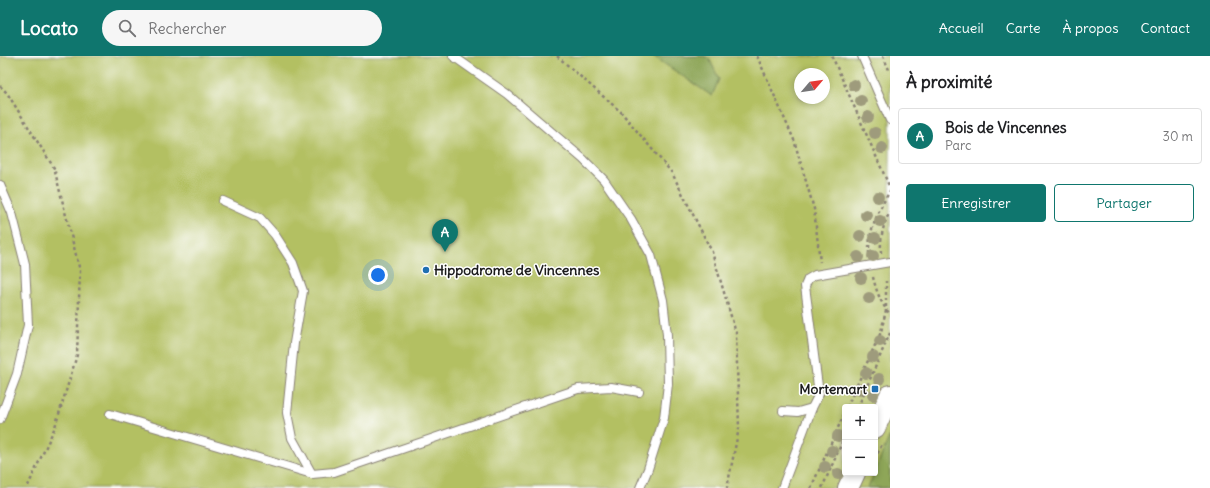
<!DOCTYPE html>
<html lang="fr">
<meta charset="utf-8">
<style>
body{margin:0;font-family:Delius,sans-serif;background:#f6f6f6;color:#202124}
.controls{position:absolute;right:12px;bottom:12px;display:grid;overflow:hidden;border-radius:4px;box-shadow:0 2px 6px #0003}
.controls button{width:36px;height:36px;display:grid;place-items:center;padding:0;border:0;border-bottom:1px solid #e0e0e0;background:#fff;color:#202124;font:20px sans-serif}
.compass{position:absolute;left:794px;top:12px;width:36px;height:36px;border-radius:50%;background:#fff;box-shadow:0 2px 6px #0003;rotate:61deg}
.you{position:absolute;left:378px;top:219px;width:14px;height:14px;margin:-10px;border:3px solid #fff;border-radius:50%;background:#1a73e8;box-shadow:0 0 0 6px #1a73e833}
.badge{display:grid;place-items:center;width:26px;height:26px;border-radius:50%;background:#0f766e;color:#fff;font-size:13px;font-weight:700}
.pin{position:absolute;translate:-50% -33px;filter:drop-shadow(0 1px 2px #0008)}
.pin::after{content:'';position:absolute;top:21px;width:14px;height:12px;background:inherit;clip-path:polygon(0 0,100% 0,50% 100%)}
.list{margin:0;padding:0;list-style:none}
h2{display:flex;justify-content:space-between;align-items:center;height:52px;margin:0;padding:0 16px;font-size:17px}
h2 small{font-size:13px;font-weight:400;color:#757577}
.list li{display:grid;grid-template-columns:26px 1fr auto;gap:12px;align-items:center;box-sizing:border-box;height:56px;margin:0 8px 8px;padding:0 8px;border:1px solid #e0e0e0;border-radius:4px}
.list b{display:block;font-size:15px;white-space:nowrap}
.list p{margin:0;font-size:13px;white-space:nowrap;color:#757577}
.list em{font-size:13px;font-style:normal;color:#757577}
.actions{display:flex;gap:8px;padding:12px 16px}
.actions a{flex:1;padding:9px 0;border:1px solid #0f766e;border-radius:4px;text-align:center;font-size:14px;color:#0f766e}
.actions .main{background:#0f766e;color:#fff}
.icon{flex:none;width:22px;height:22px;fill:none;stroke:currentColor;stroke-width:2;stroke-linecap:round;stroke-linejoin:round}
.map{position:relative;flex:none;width:890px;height:432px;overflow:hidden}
header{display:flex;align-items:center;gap:24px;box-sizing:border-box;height:56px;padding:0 20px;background:#0f766e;color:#fff}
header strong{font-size:19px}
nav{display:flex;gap:22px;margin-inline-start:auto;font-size:14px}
.search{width:280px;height:36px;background:#f6f6f6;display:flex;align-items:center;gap:10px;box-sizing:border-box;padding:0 14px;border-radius:22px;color:#757577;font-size:15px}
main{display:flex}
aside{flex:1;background:#fff}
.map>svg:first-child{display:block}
.green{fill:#b3c062;stroke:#686e3f;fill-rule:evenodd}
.forest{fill:#8ea658;stroke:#55613a}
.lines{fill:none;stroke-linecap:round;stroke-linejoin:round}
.service-casing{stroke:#888074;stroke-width:10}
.tertiary-casing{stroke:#888074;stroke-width:22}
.path{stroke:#888074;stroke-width:2.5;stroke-dasharray:3 3;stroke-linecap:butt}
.service{stroke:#fff;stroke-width:8}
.tertiary{stroke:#fff;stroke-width:20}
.tree{fill:#9e9b7b}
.poi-dot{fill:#1f6fb2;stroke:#fff;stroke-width:1.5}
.labels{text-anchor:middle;stroke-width:3;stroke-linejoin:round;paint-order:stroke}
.poi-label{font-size:14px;font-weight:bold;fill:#1c1c1c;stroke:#fff;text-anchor:start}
</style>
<header>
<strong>Locato</strong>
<div class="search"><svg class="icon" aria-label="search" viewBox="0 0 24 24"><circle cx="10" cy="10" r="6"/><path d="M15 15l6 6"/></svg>Rechercher</div>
<nav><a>Accueil</a><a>Carte</a><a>À propos</a><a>Contact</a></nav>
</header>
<main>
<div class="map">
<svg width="890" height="432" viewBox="0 0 890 432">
<rect width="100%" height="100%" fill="#fff"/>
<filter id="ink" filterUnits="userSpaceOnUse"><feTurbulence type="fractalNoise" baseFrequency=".025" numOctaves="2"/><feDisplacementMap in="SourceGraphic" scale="8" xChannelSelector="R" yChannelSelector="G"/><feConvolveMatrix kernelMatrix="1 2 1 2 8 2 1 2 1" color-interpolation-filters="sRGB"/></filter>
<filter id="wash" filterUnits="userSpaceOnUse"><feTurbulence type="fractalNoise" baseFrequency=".012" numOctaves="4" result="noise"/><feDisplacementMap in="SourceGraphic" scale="16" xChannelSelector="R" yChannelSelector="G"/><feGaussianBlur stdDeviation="0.9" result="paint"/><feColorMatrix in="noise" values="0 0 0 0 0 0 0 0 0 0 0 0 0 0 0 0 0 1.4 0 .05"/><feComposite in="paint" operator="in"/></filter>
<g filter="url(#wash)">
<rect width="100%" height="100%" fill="#f4e5cd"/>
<path class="green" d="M 0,0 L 890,0 L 890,432 L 0,432 ZM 800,18 L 824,18 L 824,42 L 800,42 ZM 845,351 L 875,351 L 875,417 L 845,417 Z"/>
<g class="forest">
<path d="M 653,0 L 704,0 L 710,4 L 719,23 L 712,40 Z"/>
<path d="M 890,379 L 890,432 L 868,432 Z"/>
</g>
</g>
<g filter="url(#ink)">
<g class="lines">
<g class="service-casing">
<g id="service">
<path d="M 453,0 L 507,38 L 583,103 L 604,124 L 631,163 L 651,199 L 663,244 L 667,279 L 668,328 L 664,362 L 648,413 L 640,432"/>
<path d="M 862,0 L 890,64"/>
<path d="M 0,129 L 12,157 L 25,208 L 28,269 L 17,318 L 0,363"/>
<path d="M 223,145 L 260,162 L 275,179 L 293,207 L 303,235 L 294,287 L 287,357 L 292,382 L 312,418"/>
<path d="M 783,355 L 798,356 L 812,352 L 819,338 L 805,230 L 808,223 L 815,219 L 890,206"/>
<path d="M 110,358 L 312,418 L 334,416 L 578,333 L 611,331 L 639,336"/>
<path d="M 782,432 L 812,352"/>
</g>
</g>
<g class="tertiary-casing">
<g id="tertiary">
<path d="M 875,372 L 890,339"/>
<path d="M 848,432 L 855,417"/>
</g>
</g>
<g class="path">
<path d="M 557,0 L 621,56 L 672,117 L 712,196 L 736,277 L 739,372 L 727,432"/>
<path d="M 757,0 L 794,84 L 814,153 L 820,206"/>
<path d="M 832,0 L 890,132"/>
<path d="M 883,0 L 890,16"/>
<path d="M 0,30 L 7,37 L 54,112 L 80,215 L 77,299 L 55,371 L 27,432"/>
<path d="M 881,197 C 880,183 883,168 890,156"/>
<path d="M 869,198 C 868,175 878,155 890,135"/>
<path d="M 873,221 C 876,234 881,248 890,258"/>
<path d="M 847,351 L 881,276 L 886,254 L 886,225"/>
<path d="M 858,351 L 890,277"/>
<path d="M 875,403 L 882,388"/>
<path d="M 811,432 L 845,356"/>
<path d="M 822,432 L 845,380"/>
</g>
<use href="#service" class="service"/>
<use href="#tertiary" class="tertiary"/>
</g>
<g class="tree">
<circle cx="854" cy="29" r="6"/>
<circle cx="861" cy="45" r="6"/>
<circle cx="868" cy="61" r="6"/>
<circle cx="875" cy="77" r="6"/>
<circle cx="882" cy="92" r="6"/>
<circle cx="878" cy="141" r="6"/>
<circle cx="866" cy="159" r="6"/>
<circle cx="880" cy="165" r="6"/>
<circle cx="860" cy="180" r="6"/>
<circle cx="875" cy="182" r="6"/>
<circle cx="873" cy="200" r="6"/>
<circle cx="858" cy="201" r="6"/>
<circle cx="861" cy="222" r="6"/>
<circle cx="869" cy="242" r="6"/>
<circle cx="880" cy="285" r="6"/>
<circle cx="873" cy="301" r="6"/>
<circle cx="866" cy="317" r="6"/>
<circle cx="879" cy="323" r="6"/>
<circle cx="859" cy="333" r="6"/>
<circle cx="873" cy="339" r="6"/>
<circle cx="838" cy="380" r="6"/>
<circle cx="832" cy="395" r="6"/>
<circle cx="825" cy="411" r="6"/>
<circle cx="838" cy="418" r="6"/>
</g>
</g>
<g class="poi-dot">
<circle cx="426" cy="214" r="4"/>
<rect x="871" y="329" width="8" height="8" rx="2"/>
</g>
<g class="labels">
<g class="poi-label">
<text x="434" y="219">Hippodrome de Vincennes</text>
<text x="867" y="338" text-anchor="end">Mortemart</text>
</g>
</g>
</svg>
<div class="controls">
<button>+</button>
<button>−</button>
</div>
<svg class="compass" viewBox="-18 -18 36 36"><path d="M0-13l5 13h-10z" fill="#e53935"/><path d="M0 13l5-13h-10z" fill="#757577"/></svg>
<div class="you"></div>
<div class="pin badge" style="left:445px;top:196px">A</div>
</div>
<aside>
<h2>À proximité<small></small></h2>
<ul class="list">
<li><span class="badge">A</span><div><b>Bois de Vincennes</b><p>Parc</p></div><em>30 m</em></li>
</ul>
<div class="actions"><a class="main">Enregistrer</a><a>Partager</a></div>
</aside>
</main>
